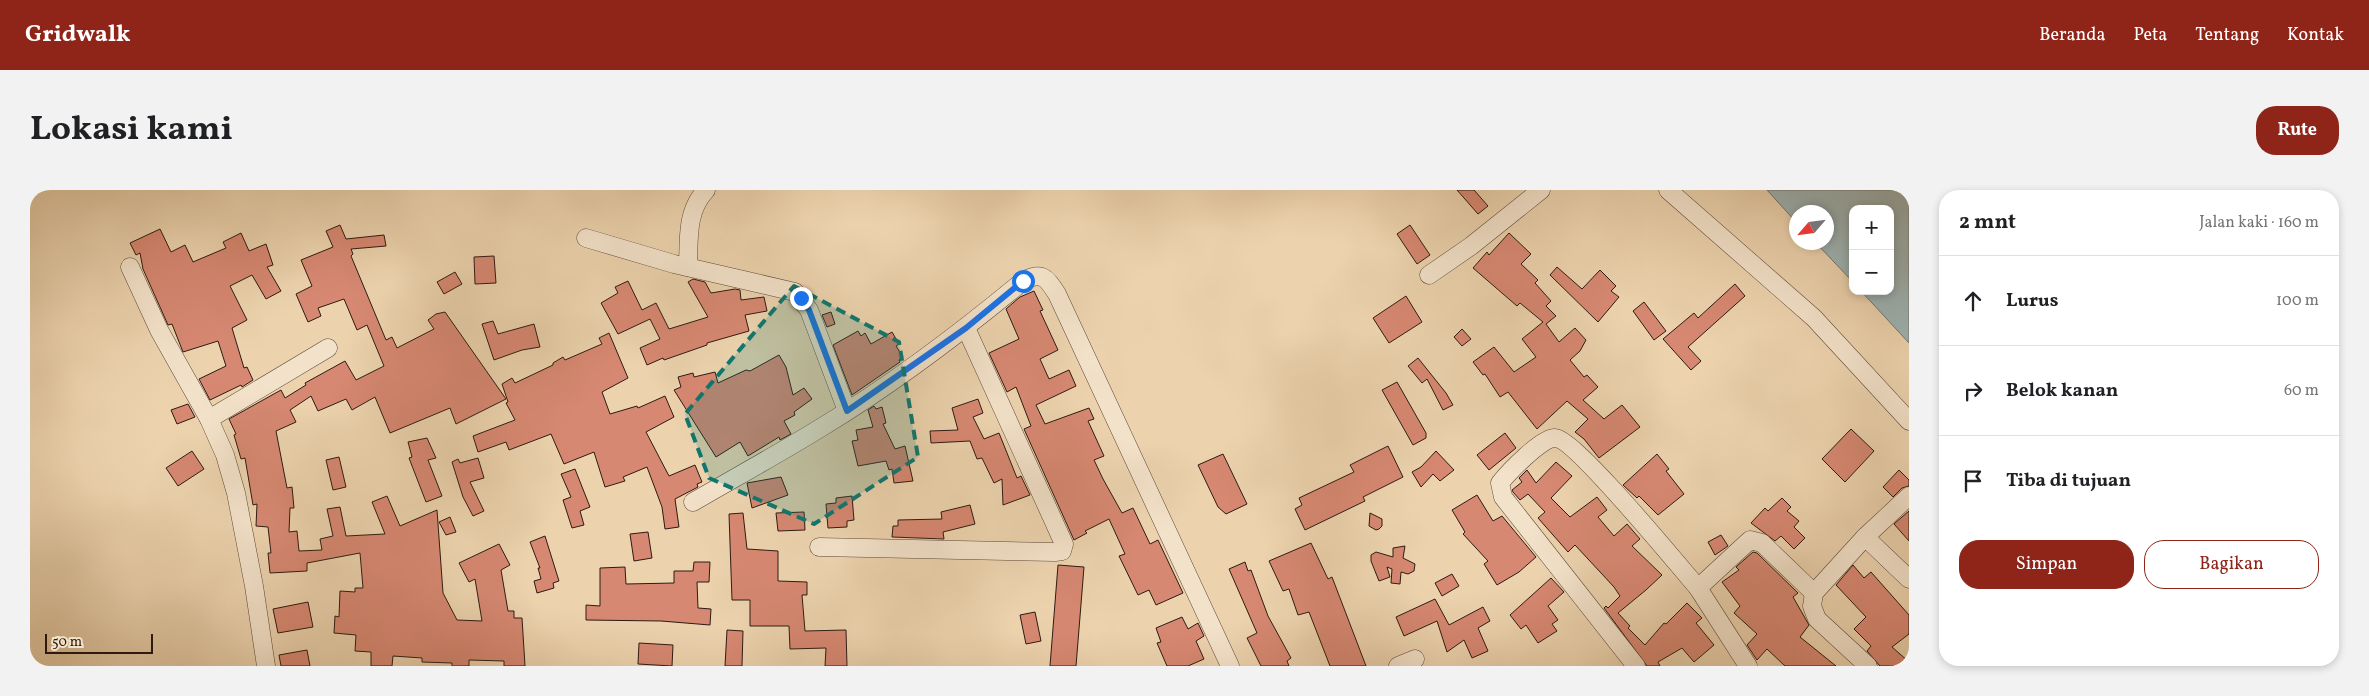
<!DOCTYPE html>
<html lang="id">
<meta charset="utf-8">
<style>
body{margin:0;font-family:Vollkorn,serif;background:#f2f2f2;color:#202124}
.controls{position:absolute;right:15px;top:15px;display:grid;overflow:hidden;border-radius:10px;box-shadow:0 2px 8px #0003}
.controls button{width:45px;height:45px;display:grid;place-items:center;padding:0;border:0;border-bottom:1px solid #e0e0e0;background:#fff;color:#202124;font:25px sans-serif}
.compass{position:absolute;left:1759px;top:15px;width:45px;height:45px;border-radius:50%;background:#fff;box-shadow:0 2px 8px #0003;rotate:242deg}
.scale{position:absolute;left:15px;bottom:12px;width:108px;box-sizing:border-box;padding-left:5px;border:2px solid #2e1a11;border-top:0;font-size:14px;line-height:18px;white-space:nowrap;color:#2e1a11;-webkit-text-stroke:4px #f3e2ca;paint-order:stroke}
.stop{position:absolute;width:15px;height:15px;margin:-11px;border:4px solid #1a73e8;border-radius:50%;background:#fff}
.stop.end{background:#1a73e8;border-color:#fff;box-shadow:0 1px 5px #0008}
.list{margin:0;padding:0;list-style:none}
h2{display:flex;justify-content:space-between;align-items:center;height:65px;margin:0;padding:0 20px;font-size:21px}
h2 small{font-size:16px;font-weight:400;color:#757577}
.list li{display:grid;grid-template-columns:32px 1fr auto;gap:15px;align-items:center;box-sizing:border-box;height:90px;padding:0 20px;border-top:1px solid #e0e0e0}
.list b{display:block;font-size:19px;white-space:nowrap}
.list em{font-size:16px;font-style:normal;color:#757577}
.actions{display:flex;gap:10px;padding:15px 20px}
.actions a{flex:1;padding:11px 0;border:1px solid #8f2418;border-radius:20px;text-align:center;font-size:18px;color:#8f2418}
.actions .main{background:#8f2418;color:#fff}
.icon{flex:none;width:28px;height:28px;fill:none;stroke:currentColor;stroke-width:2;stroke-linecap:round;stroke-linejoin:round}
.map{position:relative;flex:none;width:1879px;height:476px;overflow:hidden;border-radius:20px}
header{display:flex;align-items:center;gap:30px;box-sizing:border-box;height:70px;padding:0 25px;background:#8f2418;color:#fff}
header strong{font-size:24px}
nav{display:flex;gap:28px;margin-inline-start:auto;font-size:18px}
.intro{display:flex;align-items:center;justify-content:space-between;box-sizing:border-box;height:120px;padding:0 30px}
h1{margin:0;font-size:35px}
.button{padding:12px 22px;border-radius:20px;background:#8f2418;color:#fff;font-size:18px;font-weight:700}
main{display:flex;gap:30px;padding:0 30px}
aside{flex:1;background:#fff;border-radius:20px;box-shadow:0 2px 8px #0003}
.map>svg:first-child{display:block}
.water{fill:#9eb5b6;stroke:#717774}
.building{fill:#d78872;stroke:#2e1a11}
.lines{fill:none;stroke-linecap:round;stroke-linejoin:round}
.minor-casing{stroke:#5e4838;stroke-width:19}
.minor{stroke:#f3e2ca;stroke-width:18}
.route{stroke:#1a73e8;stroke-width:6}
.marked{fill:#0f766e;fill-opacity:0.2;stroke:#0f766e;stroke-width:4;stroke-dasharray:10 6;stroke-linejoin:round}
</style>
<header>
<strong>Gridwalk</strong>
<nav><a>Beranda</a><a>Peta</a><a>Tentang</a><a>Kontak</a></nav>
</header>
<div class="intro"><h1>Lokasi kami</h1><a class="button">Rute</a></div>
<main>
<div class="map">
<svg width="1879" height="476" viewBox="0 0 1879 476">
<rect width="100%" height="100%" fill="#ecd3ae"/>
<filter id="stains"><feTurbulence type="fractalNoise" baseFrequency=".004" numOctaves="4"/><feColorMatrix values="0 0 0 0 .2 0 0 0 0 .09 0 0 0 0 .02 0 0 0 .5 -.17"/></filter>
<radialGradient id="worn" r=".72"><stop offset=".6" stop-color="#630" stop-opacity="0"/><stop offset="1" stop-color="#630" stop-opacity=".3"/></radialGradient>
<path class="water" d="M 1737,0 L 1879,0 L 1879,153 L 1831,101 L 1860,101 L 1860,19 L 1823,19 L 1823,92 L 1786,53 L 1796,52 L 1796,22 L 1766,22 L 1766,32 Z"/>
<g class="building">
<path d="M 1427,0 L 1444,0 L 1458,16 L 1448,24 Z"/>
<path d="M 310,35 L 316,49 L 354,45 L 356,56 L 321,59 L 323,64 L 321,66 L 356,150 L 362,147 L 367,158 L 404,139 L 398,130 L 406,124 L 415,122 L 476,209 L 426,234 L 420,218 L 360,243 L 345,207 L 322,220 L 316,209 L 288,221 L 281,206 L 260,220 L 266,232 L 246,241 L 257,298 L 262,297 L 264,318 L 260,318 L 259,342 L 267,341 L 269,361 L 292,360 L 290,349 L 303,346 L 297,319 L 310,317 L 316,346 L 355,344 L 342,312 L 357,306 L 370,336 L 407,320 L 413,403 L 427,430 L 452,431 L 445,389 L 439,392 L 429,373 L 469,354 L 480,375 L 471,380 L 478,421 L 484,421 L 484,428 L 492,428 L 495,476 L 474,476 L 474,471 L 439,470 L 439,476 L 422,476 L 422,473 L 392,472 L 392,468 L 363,466 L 362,476 L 341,476 L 341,462 L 325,461 L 326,445 L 304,443 L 305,426 L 309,427 L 310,401 L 325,402 L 325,398 L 333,398 L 330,363 L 277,373 L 277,381 L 240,383 L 238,363 L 241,363 L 238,337 L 226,336 L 227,314 L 223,315 L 215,268 L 211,269 L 204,245 L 206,244 L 199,229 L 251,200 L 255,208 L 276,195 L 275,193 L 315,171 L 326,190 L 354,176 L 337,135 L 327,140 L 314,109 L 288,118 L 291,126 L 278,132 L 266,104 L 282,96 L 271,70 L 303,57 L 296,41 Z"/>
<path d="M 1380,35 L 1400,65 L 1387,74 L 1367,44 Z"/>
<path d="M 130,39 L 141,62 L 155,55 L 163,72 L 196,58 L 193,52 L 211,43 L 219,61 L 236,54 L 243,75 L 237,77 L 251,101 L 236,109 L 222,85 L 200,96 L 217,130 L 202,138 L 214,178 L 217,177 L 223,190 L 212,197 L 211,195 L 180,210 L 169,189 L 196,176 L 188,151 L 153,162 L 142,134 L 138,135 L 113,79 L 110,63 L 106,65 L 100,53 Z"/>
<path d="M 1479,43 L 1501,64 L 1491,74 L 1508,90 L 1505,93 L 1521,111 L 1516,116 L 1526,126 L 1516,134 L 1529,152 L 1545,138 L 1556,150 L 1550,161 L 1540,170 L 1554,187 L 1557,185 L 1568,197 L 1553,210 L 1574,229 L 1592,215 L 1610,237 L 1569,268 L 1554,249 L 1545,242 L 1558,229 L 1537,211 L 1507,239 L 1478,202 L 1470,207 L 1455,184 L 1453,185 L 1443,172 L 1464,157 L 1484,182 L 1506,167 L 1492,149 L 1513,132 L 1490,113 L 1487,116 L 1443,78 L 1457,62 L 1459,65 Z"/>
<path d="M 464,66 L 466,93 L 445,94 L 444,67 Z"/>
<path d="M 1527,77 L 1552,99 L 1570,80 L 1586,96 L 1581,101 L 1589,107 L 1568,132 L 1520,85 Z"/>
<path d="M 425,82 L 432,94 L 414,104 L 407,92 Z"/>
<path d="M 663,89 L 675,92 L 681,103 L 705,99 L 710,100 L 711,110 L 734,107 L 737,121 L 715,125 L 719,141 L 677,153 L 677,155 L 634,170 L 633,168 L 617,175 L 610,158 L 630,149 L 620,129 L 588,144 L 571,113 L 588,103 L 585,97 L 598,91 L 612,120 L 626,113 L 639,139 L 678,127 L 658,92 Z"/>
<path d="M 1705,94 L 1715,106 L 1658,157 L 1671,171 L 1661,180 L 1633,149 L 1664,123 L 1668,128 Z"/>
<path d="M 1004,101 L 1013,120 L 1010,121 L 1028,160 L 1010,169 L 1019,189 L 1039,180 L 1046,196 L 1006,215 L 1015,234 L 1059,218 L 1064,229 L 1058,231 L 1074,266 L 1064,270 L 1073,289 L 1092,323 L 1103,318 L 1120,354 L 1128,350 L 1153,403 L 1126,415 L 1119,400 L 1108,405 L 1089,366 L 1095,364 L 1079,329 L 1055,341 L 1057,343 L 1044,350 L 994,239 L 1001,236 L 986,197 L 977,202 L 959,163 L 989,149 L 976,119 L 990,107 Z"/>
<path d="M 1376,106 L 1392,132 L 1359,153 L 1343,128 Z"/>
<path d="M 1614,112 L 1636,141 L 1624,150 L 1603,121 Z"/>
<path d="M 801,122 L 805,134 L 797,137 L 792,125 Z"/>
<path d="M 463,131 L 468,144 L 504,134 L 510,157 L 492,160 L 464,170 L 452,134 Z"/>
<path d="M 1432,139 L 1441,149 L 1432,156 L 1424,147 Z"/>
<path d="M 828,141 L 831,146 L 835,143 L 841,154 L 862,142 L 869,154 L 866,156 L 873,167 L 869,170 L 870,172 L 822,205 L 803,155 Z"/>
<path d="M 579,143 L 598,188 L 572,202 L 580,224 L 607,216 L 608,218 L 635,206 L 644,227 L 616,242 L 639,286 L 665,275 L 672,292 L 667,294 L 668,297 L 645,309 L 649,337 L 635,339 L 632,317 L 617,277 L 593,287 L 595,291 L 575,297 L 564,262 L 534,274 L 521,244 L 479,260 L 476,252 L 448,262 L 443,246 L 485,230 L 476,213 L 478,212 L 472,194 L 482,188 L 485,193 L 523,175 L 523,173 L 533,167 L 535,170 L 572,154 L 569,148 Z"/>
<path d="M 749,165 L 756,177 L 763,205 L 774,198 L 782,209 L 764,222 L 765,225 L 754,231 L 761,244 L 750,250 L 749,247 L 718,266 L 710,252 L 686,267 L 644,200 L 651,197 L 648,187 L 663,183 L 664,187 L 685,182 L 688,193 L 716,180 L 720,181 Z"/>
<path d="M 1388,168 L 1416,203 L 1423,215 L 1413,220 L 1397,189 L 1392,193 L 1378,176 Z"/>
<path d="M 1367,192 L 1396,243 L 1396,248 L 1383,255 L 1352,200 Z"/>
<path d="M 948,209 L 953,223 L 943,227 L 954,249 L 969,243 L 987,288 L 991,286 L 1000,305 L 973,315 L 972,289 L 964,293 L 952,268 L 947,269 L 940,251 L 901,253 L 900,241 L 928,240 L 922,218 Z"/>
<path d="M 158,214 L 165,227 L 147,234 L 141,220 Z"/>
<path d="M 844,216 L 846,219 L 852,217 L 856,233 L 853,234 L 865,259 L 875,256 L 883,291 L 864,293 L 862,279 L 859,280 L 856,271 L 828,276 L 822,251 L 828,250 L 826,240 L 843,237 L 838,220 Z"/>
<path d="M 1821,239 L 1844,261 L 1815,292 L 1792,269 Z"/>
<path d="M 1475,243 L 1486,258 L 1459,280 L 1447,265 Z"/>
<path d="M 397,248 L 406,268 L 398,270 L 412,306 L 396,312 L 379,268 L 382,267 L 378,252 Z"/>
<path d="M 1358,256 L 1373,287 L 1333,307 L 1335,311 L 1275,340 L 1265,319 L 1272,315 L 1269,308 L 1324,282 L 1320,275 Z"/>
<path d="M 162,261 L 174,279 L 148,296 L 136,278 Z"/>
<path d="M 1406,261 L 1424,280 L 1410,291 L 1403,284 L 1391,297 L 1382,282 L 1391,277 Z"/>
<path d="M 1193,264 L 1217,314 L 1196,324 L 1188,317 L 1168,275 Z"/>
<path d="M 1627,264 L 1639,279 L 1636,281 L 1654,304 L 1628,325 L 1609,306 L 1607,308 L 1593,295 Z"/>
<path d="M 309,267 L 316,297 L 303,300 L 296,270 Z"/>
<path d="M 448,268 L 454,288 L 440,292 L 454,321 L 443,326 L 433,307 L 422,272 L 428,269 L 430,273 Z"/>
<path d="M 1526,272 L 1542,286 L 1521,308 L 1540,327 L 1567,307 L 1577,320 L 1568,327 L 1584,346 L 1597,334 L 1610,349 L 1602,356 L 1632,385 L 1616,400 L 1588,423 L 1600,436 L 1598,438 L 1615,455 L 1634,433 L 1636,434 L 1657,413 L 1672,428 L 1666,433 L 1684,455 L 1664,472 L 1652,458 L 1628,472 L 1630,476 L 1617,476 L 1574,418 L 1576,416 L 1578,418 L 1590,406 L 1584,397 L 1545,355 L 1538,362 L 1508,328 L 1515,322 L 1498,304 L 1490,310 L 1483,302 L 1482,300 L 1492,292 L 1489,288 L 1497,280 L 1506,293 Z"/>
<path d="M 545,279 L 560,317 L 550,321 L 554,335 L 542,338 L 533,310 L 541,307 L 531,284 Z"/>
<path d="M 1869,280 L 1879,290 L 1879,296 L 1872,298 L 1863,307 L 1853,297 Z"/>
<path d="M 751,287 L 758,305 L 722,318 L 717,293 Z"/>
<path d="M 1447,305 L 1463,331 L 1472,326 L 1506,367 L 1489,382 L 1467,395 L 1454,374 L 1458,371 L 1433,344 L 1435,342 L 1422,320 Z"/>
<path d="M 822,306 L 824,330 L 817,331 L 817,337 L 798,338 L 796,314 L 806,313 L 806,308 Z"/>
<path d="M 1752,308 L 1761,317 L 1757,321 L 1769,331 L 1764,337 L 1775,348 L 1764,359 L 1751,346 L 1745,351 L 1721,333 L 1735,318 L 1738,321 Z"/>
<path d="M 940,315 L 945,334 L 913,342 L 914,349 L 862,347 L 863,336 L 868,336 L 868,330 L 912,329 L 911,322 Z"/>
<path d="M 1879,321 L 1879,351 L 1864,334 Z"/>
<path d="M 774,322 L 775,340 L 748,341 L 746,323 Z"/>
<path d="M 713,323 L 717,359 L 748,361 L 748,391 L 777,392 L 777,405 L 772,405 L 775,441 L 816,440 L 817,476 L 795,476 L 796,458 L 760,459 L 759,436 L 720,436 L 720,410 L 702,410 L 699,324 Z"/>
<path d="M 1340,323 L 1352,329 L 1352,336 L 1349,339 L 1346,340 L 1339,336 Z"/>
<path d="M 420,327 L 426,342 L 416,345 L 409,332 Z"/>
<path d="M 618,342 L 622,368 L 604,371 L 600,344 Z"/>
<path d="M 1691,345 L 1698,356 L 1685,365 L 1678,352 Z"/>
<path d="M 515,346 L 529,391 L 523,393 L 524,398 L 507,403 L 504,391 L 511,389 L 508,378 L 510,378 L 500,352 Z"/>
<path d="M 1281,353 L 1298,389 L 1302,387 L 1336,476 L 1300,476 L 1279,422 L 1268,425 L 1259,399 L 1253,401 L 1239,371 Z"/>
<path d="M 1375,356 L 1373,368 L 1385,374 L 1384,381 L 1378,384 L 1371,382 L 1370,394 L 1361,393 L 1362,379 L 1357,377 L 1360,387 L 1349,391 L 1341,371 L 1341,365 L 1346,362 L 1363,367 L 1363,358 Z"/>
<path d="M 1723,362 L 1727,363 L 1768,403 L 1763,407 L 1779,435 L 1770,447 L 1806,476 L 1755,476 L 1737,459 L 1727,470 L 1717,455 L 1727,444 L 1704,423 L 1710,416 L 1692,392 L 1709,380 L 1706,377 Z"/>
<path d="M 664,372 L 680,372 L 679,392 L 667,392 L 668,418 L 681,419 L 680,435 L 631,431 L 556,430 L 556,415 L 570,416 L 570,378 L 595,377 L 596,394 L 644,393 L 644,381 L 663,381 Z"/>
<path d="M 1215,372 L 1218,381 L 1221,380 L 1238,426 L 1261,468 L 1257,471 L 1259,476 L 1231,476 L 1217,448 L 1227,443 L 1199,379 Z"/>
<path d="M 1028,375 L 1054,377 L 1046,476 L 1020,476 Z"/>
<path d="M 1823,375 L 1834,388 L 1841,382 L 1879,425 L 1879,444 L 1862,457 L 1879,472 L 1879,476 L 1850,476 L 1837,461 L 1841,456 L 1824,439 L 1836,427 L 1806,395 Z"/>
<path d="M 1422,384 L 1429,396 L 1412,406 L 1405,393 Z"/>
<path d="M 1521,388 L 1534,402 L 1518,416 L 1528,430 L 1522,434 L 1527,441 L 1508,453 L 1496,435 L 1491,439 L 1480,425 Z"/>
<path d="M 1405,409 L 1419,435 L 1453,417 L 1460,431 L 1448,438 L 1458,461 L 1442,468 L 1434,450 L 1417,462 L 1407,431 L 1374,446 L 1366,427 Z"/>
<path d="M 278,412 L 283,437 L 248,443 L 243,419 Z"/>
<path d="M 1005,422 L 1011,451 L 996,454 L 990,425 Z"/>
<path d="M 1152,427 L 1158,439 L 1168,433 L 1174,446 L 1166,451 L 1174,469 L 1158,476 L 1137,476 L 1127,453 L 1131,452 L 1126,438 Z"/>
<path d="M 697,440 L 713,441 L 712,476 L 695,476 Z"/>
<path d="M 609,453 L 643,455 L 642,476 L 608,474 Z"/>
<path d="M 277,460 L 280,476 L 251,476 L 249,465 Z"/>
</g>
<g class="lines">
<g class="minor-casing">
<g id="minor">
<path d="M 1638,0 L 1784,128 L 1879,231"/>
<path d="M 556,48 L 644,74 L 765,102 L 779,120 L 817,221"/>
<path d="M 100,77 L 129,140 L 179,229 L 195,265 L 206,303 L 224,396 L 236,476"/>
<path d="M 658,77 C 659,50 656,21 676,0"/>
<path d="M 1399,85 L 1441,56 L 1511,0"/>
<path d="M 179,229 L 298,158"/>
<path d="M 663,312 C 706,287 750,263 792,237 C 863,194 929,144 993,91 C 1012,81 1016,87 1027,104 L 1200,476"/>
<path d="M 1835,347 L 1879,389"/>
<path d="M 789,357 L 1025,362 L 1032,361 L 1034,354 L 936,138"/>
<path d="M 1368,476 L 1385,469"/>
<path d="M 1606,476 L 1473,307 L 1470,293 C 1478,283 1512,247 1525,248 C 1545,249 1649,376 1668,398"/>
<path d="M 1718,476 L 1668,398 L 1720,350 L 1732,353 L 1784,403"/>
<path d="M 1838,476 L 1787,429 L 1782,416 L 1784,403 L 1835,347 L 1879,306"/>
</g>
</g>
<use href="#minor" class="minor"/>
</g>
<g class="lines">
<path class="route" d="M 771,108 L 779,120 L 817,221 L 936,138 L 993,91"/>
</g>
<path class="marked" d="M 764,96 L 869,152 L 888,267 L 784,334 L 679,288 L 655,224 Z"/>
<rect width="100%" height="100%" filter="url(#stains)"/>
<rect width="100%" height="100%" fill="url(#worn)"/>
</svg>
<div class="controls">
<button>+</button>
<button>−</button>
</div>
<svg class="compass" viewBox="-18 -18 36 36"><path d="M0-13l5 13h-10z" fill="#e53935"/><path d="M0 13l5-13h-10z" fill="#757577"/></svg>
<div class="scale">50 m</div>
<div class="stop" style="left:993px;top:91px"></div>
<div class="stop end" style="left:771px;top:108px"></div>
</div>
<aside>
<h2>2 mnt<small>Jalan kaki · 160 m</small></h2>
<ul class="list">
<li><svg class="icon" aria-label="ahead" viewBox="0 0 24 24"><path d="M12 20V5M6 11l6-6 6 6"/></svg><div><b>Lurus</b></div><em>100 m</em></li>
<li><svg class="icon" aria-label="right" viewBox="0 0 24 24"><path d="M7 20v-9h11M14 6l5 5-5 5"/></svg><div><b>Belok kanan</b></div><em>60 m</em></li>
<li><svg class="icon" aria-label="arrive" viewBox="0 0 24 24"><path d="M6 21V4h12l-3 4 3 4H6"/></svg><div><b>Tiba di tujuan</b></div></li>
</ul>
<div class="actions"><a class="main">Simpan</a><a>Bagikan</a></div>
</aside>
</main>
